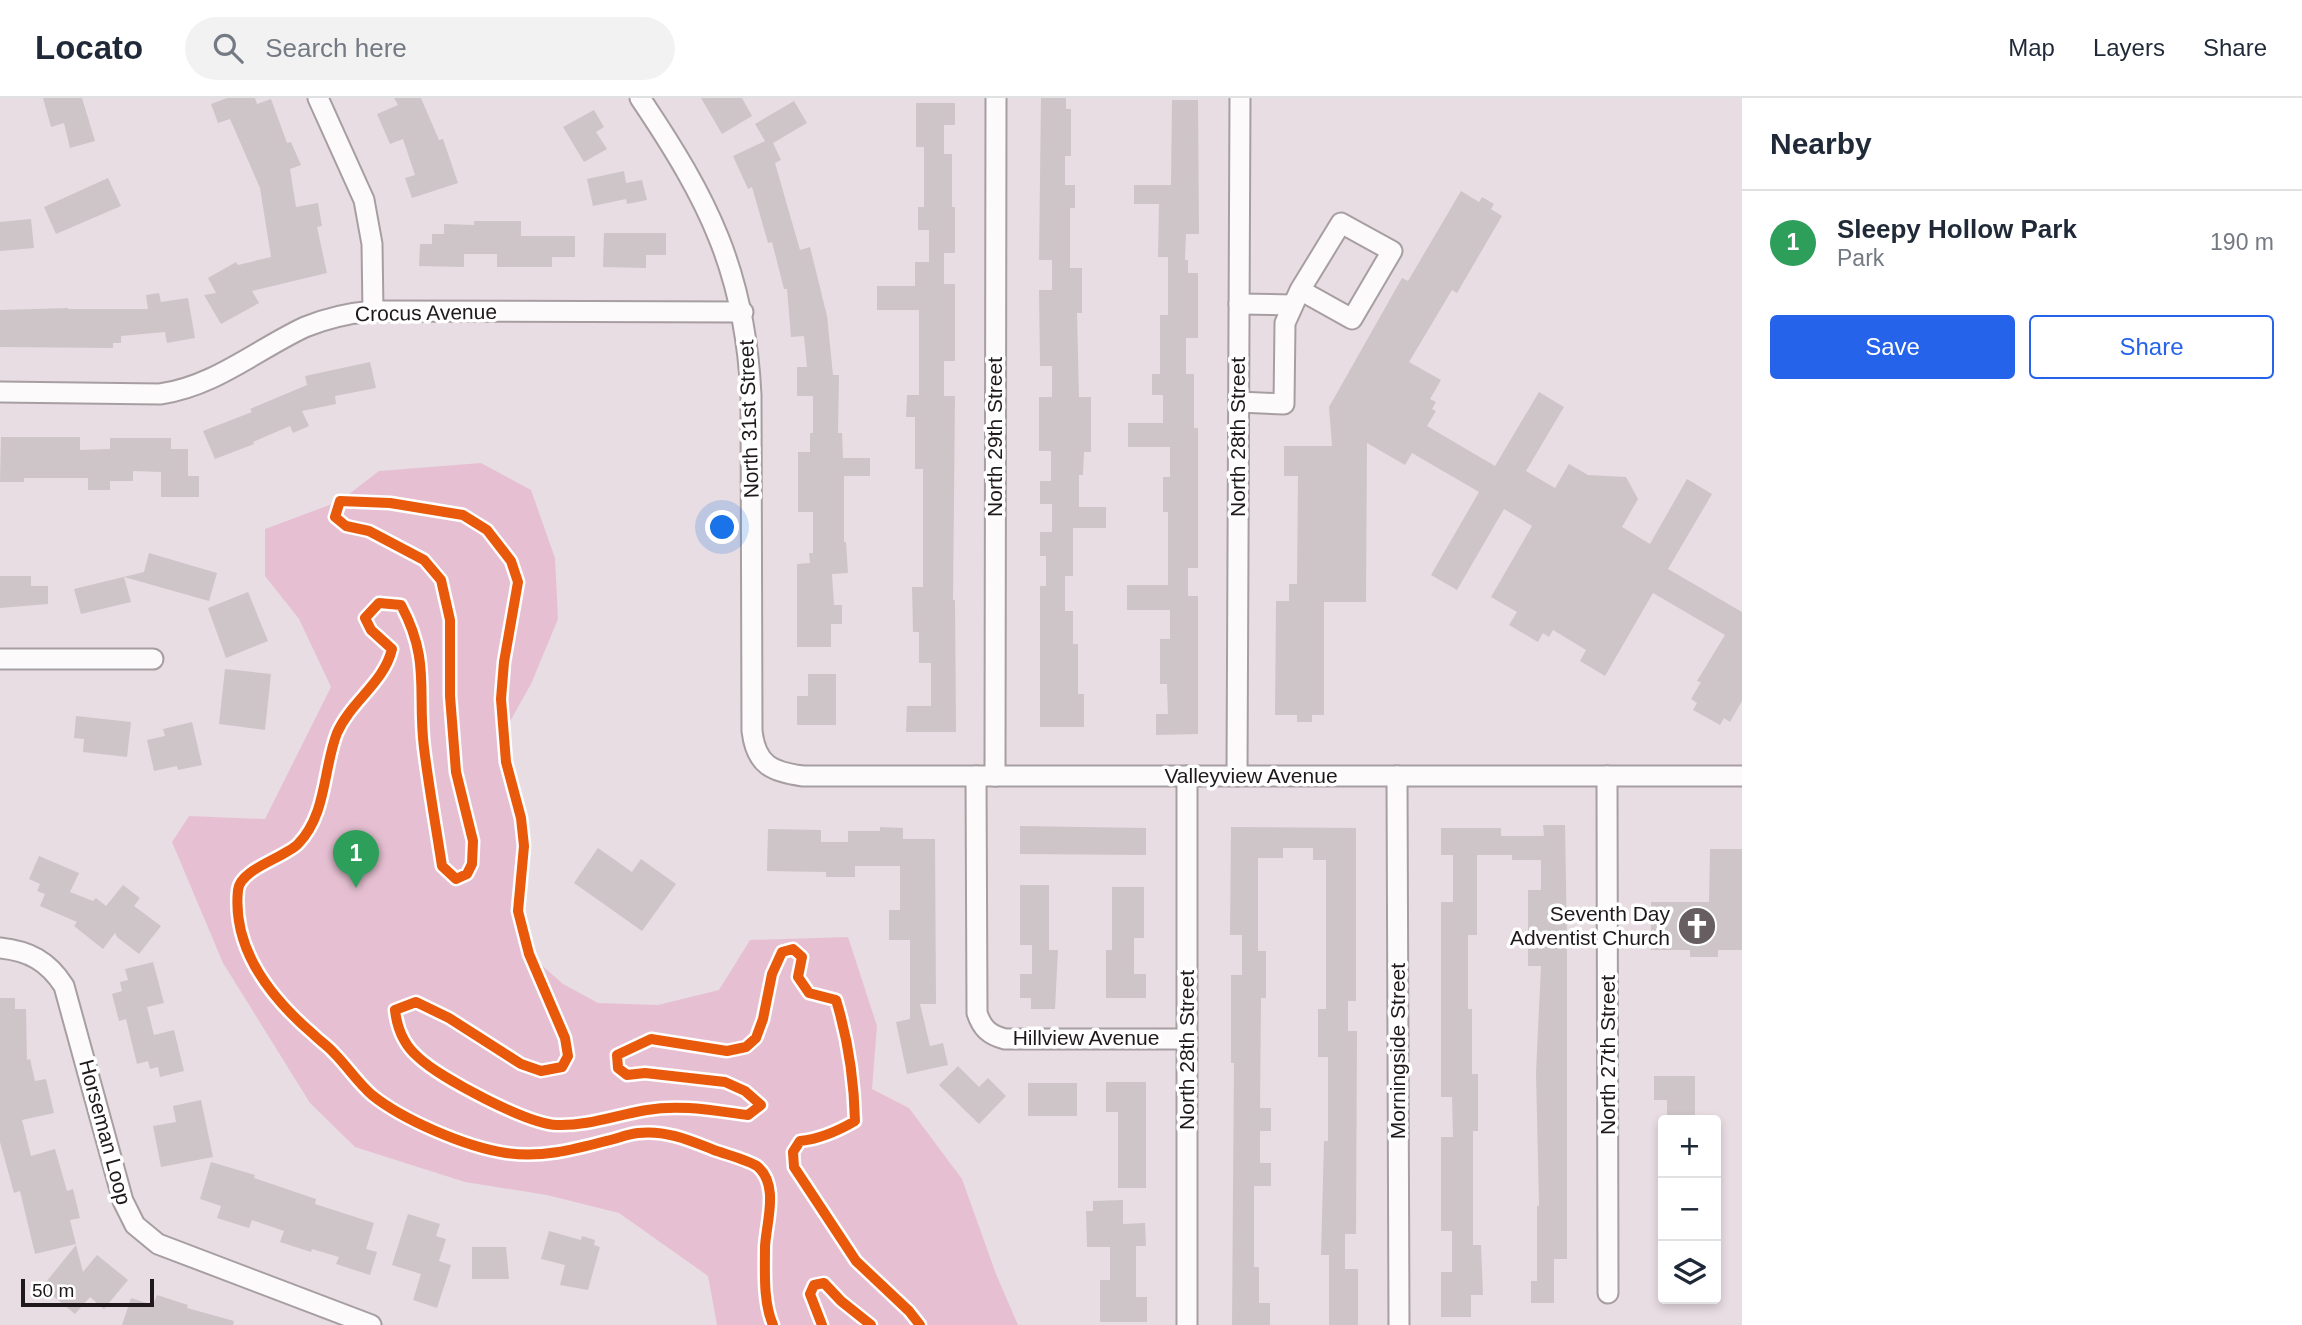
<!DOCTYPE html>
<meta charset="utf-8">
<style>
body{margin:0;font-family:Arial,sans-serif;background:#f2f2f3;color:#1f2937}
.controls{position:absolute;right:21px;bottom:21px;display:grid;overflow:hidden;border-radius:7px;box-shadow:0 4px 10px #0003}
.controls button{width:63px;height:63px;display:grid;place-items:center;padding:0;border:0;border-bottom:2px solid #e0e1e3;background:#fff;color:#1f2937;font:35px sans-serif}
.scale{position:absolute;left:21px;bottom:18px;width:133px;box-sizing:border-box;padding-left:7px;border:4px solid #20191c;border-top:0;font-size:19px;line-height:24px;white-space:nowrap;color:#20191c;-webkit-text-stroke:5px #fff;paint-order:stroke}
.you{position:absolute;left:723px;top:430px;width:24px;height:24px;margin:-18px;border:5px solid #fff;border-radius:50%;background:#1a73e8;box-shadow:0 0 0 10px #1a73e833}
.badge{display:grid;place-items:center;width:46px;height:46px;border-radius:50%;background:#2563eb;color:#fff;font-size:23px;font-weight:700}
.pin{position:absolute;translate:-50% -58px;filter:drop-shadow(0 2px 4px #0008)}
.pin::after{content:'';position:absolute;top:37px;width:24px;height:21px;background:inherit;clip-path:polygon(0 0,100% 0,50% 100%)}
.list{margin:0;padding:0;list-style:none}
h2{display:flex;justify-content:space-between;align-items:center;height:91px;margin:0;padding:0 28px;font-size:30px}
h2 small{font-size:23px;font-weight:400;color:#747a83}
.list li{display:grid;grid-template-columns:46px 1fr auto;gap:21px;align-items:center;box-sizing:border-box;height:105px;padding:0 28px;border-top:2px solid #e0e1e3}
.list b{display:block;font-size:26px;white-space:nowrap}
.list p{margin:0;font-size:23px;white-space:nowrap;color:#747a83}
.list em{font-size:23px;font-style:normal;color:#747a83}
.actions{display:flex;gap:14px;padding:21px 28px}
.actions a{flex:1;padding:16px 0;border:2px solid #2563eb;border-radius:7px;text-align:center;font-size:24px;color:#2563eb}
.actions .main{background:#2563eb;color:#fff}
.icon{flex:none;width:38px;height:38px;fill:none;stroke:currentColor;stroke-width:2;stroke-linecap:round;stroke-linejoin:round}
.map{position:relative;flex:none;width:1742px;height:1227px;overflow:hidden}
header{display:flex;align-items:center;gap:42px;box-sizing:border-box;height:98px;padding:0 35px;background:#fff;border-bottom:2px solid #e0e1e3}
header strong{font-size:33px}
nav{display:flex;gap:38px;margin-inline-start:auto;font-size:24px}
.search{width:490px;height:63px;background:#f2f2f3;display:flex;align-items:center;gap:18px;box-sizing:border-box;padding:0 24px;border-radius:38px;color:#747a83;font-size:26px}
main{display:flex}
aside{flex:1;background:#fff}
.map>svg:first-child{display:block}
.green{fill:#e6c0d2}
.building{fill:#cec5c9}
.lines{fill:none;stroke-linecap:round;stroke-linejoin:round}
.minor-casing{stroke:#a79ea2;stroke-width:23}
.minor{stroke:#fcfafb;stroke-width:19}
.cycleway-casing{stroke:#fff;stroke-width:15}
.cycleway{stroke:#e8590c;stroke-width:10}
.labels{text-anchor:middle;stroke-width:7;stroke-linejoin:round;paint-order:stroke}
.street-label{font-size:21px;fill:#20191c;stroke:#fff}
.poi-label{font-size:21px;fill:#20191c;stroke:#fff;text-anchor:end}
</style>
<header>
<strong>Locato</strong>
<div class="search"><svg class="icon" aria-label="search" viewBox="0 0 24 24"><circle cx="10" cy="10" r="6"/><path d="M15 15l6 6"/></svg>Search here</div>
<nav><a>Map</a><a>Layers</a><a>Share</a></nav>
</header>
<main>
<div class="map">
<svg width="1742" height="1227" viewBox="0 0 1742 1227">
<rect width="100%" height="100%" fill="#e8dde2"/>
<path class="green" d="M 481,365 L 531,392 L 555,460 L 558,521 L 531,586 L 504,634 L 506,664 L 521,720 L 524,748 L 518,813 L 529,856 L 563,886 L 598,905 L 658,907 L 719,892 L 750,842 L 848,839 L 877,928 L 872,991 L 909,1010 L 962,1081 L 996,1176 L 1018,1227 L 717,1227 L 708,1178 L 619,1115 L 547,1097 L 465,1084 L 355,1049 L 310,1005 L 223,865 L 172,744 L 189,718 L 265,721 L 331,589 L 299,521 L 265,478 L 265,431 L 340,403 L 379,373 Z"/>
<g class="building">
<path d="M 43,0 L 82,0 L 95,43 L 70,50 L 64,25 L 51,29 Z"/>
<path d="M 227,0 L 255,0 L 257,6 L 271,1 L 287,45 L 291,44 L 301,67 L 290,71 L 296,109 L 318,105 L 322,128 L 317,129 L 327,175 L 252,193 L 259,205 L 221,226 L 204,197 L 216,195 L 208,180 L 236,164 L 238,167 L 271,159 L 260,90 L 230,21 L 218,25 L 211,6 Z"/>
<path d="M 394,0 L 421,0 L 439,42 L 443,41 L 458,85 L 412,100 L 405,80 L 415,77 L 403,41 L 390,46 L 377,16 L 398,7 Z"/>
<path d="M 701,0 L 742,0 L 752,18 L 722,36 Z"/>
<path d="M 1041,0 L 1066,0 L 1066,11 L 1071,11 L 1071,58 L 1065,58 L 1065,87 L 1075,87 L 1075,110 L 1070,110 L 1070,170 L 1082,170 L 1082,215 L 1077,215 L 1079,299 L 1091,299 L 1091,354 L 1084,354 L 1083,377 L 1079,377 L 1079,409 L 1106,409 L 1106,430 L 1073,430 L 1073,478 L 1065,478 L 1065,513 L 1073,513 L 1073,546 L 1078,546 L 1078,596 L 1084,596 L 1084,629 L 1040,629 L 1040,488 L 1046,488 L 1046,458 L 1040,458 L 1040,434 L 1052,434 L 1052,406 L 1040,406 L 1040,383 L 1051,383 L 1051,353 L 1039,353 L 1039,299 L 1052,299 L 1052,268 L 1040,268 L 1039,192 L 1052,192 L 1052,162 L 1039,162 Z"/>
<path d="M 1172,2 L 1198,2 L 1199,136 L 1186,136 L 1185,162 L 1188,162 L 1188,175 L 1198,175 L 1198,240 L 1186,240 L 1186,276 L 1194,276 L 1194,330 L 1198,330 L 1198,470 L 1188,470 L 1188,498 L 1198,498 L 1198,636 L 1156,637 L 1156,616 L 1168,616 L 1167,586 L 1160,586 L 1160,541 L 1170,541 L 1170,512 L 1127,512 L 1127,487 L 1168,487 L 1168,414 L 1163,414 L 1163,379 L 1170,379 L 1170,349 L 1128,349 L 1128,325 L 1163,325 L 1163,297 L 1152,297 L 1152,276 L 1160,276 L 1160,217 L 1168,217 L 1168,159 L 1158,159 L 1159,106 L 1134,106 L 1134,87 L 1171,87 Z"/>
<path d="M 794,3 L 807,25 L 773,45 L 781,62 L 775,65 L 800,152 L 810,149 L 827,218 L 833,277 L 839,277 L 838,335 L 842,335 L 843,360 L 870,360 L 870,378 L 844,378 L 844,444 L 846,444 L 848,475 L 832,476 L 834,507 L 842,507 L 842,526 L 831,526 L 831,549 L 797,549 L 797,466 L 810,465 L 809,455 L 813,455 L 813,414 L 798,414 L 798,354 L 810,354 L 810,335 L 813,335 L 813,298 L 797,298 L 797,269 L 807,269 L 804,238 L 791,239 L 787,191 L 784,191 L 772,144 L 768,145 L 752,89 L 748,91 L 733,58 L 765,43 L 755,26 Z"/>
<path d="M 916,5 L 955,5 L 955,27 L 944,27 L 944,56 L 952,56 L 952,109 L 955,109 L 955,155 L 944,155 L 944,186 L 955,186 L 955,263 L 944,263 L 944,298 L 955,298 L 953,502 L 955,502 L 956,634 L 906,634 L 907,608 L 931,608 L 931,565 L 919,565 L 919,534 L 913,534 L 912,489 L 923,489 L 923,371 L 915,371 L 915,319 L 906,319 L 907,297 L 919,297 L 919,212 L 877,212 L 877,188 L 915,188 L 915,164 L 929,164 L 929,132 L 918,132 L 918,109 L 924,109 L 924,49 L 916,49 Z"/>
<path d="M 594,12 L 604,29 L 596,34 L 607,51 L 584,64 L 563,29 Z"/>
<path d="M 624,73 L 626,85 L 642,82 L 647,102 L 627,106 L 626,101 L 593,108 L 587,81 Z"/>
<path d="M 108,80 L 121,108 L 56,136 L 44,109 Z"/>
<path d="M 1461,93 L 1479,104 L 1482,99 L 1494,106 L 1491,111 L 1502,118 L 1457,195 L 1452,192 L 1409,264 L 1441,282 L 1430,301 L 1436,304 L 1432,311 L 1436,313 L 1427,328 L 1495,368 L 1539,294 L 1564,309 L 1526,373 L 1555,390 L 1569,366 L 1588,377 L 1626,379 L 1638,401 L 1622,429 L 1650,446 L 1687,381 L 1712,396 L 1668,471 L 1742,514 L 1742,603 L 1730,624 L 1724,620 L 1720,627 L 1693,612 L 1697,605 L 1691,601 L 1701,584 L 1697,583 L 1725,537 L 1653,495 L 1605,578 L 1580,563 L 1586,552 L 1553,532 L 1549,539 L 1543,535 L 1538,544 L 1509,527 L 1517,514 L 1491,499 L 1532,428 L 1504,411 L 1457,492 L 1431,477 L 1479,394 L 1412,355 L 1405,367 L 1367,345 L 1366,504 L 1324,504 L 1324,617 L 1312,617 L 1312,624 L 1297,624 L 1297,617 L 1275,617 L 1276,503 L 1289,503 L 1289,486 L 1297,486 L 1298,378 L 1284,378 L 1284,348 L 1332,348 L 1329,309 L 1402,180 L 1408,183 Z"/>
<path d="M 31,121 L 34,150 L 0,153 L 0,124 Z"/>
<path d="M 474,123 L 521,123 L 521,138 L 575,138 L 575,159 L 552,159 L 552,169 L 497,169 L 497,156 L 464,156 L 464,169 L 419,168 L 420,146 L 432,146 L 432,136 L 444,136 L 444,126 L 474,127 Z"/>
<path d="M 604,135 L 666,135 L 666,157 L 646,157 L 646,170 L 603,169 Z"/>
<path d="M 159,195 L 161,204 L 188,200 L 195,240 L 167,245 L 165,234 L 121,238 L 121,245 L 113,245 L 113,250 L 0,249 L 0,212 L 68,210 L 68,211 L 148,211 L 146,197 Z"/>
<path d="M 370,264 L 376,290 L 335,298 L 336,306 L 302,313 L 309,328 L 293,335 L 290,328 L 253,344 L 254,346 L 215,361 L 203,333 L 252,314 L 250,311 L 307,287 L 305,278 Z"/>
<path d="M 1,339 L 80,339 L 80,352 L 110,351 L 110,340 L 171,340 L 171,351 L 188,351 L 188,378 L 199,378 L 199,399 L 161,399 L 161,374 L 133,373 L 133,383 L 110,383 L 110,392 L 88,392 L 88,380 L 24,380 L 24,384 L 0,384 Z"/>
<path d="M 149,455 L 217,475 L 209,503 L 124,479 L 131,504 L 81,516 L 74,491 L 144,474 Z"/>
<path d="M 0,478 L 31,478 L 31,488 L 48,488 L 48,506 L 0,510 Z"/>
<path d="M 248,494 L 268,543 L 226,560 L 208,510 Z"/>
<path d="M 225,571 L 271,576 L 265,632 L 219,626 Z"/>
<path d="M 808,576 L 836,576 L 836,627 L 797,627 L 797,598 L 808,598 Z"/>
<path d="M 76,618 L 131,624 L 127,659 L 83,654 L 84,641 L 74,640 Z"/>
<path d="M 192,624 L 202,667 L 178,672 L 177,668 L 154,673 L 147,642 L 165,638 L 163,631 Z"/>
<path d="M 1543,727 L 1565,727 L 1567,843 L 1567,1161 L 1554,1161 L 1554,1205 L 1531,1205 L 1531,1183 L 1537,1183 L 1537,1108 L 1539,1108 L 1536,974 L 1541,868 L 1528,868 L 1528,792 L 1541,792 L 1541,762 L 1512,762 L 1512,757 L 1477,757 L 1477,837 L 1468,837 L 1468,911 L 1472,911 L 1472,976 L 1478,976 L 1478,1033 L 1473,1033 L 1473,1147 L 1481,1147 L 1483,1197 L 1471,1197 L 1471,1219 L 1441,1219 L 1441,1174 L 1452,1174 L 1452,1133 L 1441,1133 L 1441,1039 L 1453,1039 L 1452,999 L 1441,999 L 1441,804 L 1453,804 L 1453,757 L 1441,757 L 1441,730 L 1501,730 L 1501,738 L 1544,738 Z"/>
<path d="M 1020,728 L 1146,730 L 1146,757 L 1020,756 Z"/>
<path d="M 880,729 L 903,730 L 903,741 L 935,741 L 936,906 L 920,906 L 930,948 L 943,945 L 948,967 L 907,976 L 896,924 L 910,921 L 910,842 L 889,842 L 889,812 L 900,812 L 900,768 L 855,768 L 855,779 L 826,779 L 826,774 L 767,773 L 768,731 L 821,732 L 821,744 L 848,744 L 848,733 L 880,733 Z"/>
<path d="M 1231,729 L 1356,730 L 1356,903 L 1348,903 L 1348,933 L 1357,933 L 1356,1136 L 1345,1136 L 1345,1171 L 1358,1171 L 1358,1227 L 1329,1227 L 1329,1157 L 1321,1157 L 1324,1043 L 1328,1043 L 1328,959 L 1318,959 L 1318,911 L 1326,911 L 1326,762 L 1313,762 L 1313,750 L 1283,750 L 1283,760 L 1258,760 L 1258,853 L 1266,853 L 1266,900 L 1261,900 L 1260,1010 L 1271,1010 L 1271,1033 L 1260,1033 L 1260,1065 L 1271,1065 L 1271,1088 L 1254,1088 L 1254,1169 L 1259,1169 L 1259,1205 L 1270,1205 L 1270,1227 L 1232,1227 L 1234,965 L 1231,965 L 1231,877 L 1242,877 L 1242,837 L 1230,837 Z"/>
<path d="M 598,750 L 632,774 L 641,761 L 676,786 L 642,833 L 574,785 Z"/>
<path d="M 1710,751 L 1742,751 L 1742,852 L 1718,852 L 1718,859 L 1690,859 L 1690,852 L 1651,852 L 1651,804 L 1709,804 Z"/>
<path d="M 39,758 L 79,775 L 70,794 L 93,803 L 96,800 L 106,808 L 123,787 L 140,800 L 134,808 L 161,828 L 139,856 L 117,839 L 115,835 L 103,851 L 74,828 L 77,824 L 40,808 L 45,796 L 37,793 L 40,786 L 29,781 Z"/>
<path d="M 1020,787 L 1049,787 L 1049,852 L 1058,852 L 1055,911 L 1031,911 L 1031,900 L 1020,900 L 1020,876 L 1032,876 L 1032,847 L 1020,847 Z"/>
<path d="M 1112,789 L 1144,789 L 1144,840 L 1134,840 L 1134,876 L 1146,876 L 1146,900 L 1106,900 L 1106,852 L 1112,852 Z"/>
<path d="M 153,864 L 164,905 L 147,909 L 154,937 L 174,932 L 184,973 L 160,979 L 158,969 L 150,971 L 148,963 L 137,966 L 126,921 L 119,923 L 112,896 L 122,893 L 120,884 L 128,882 L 125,871 Z"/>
<path d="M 0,900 L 15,900 L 15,911 L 26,911 L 27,962 L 30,961 L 35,983 L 46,981 L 54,1015 L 22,1022 L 31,1058 L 55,1051 L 67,1093 L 73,1091 L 80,1120 L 70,1122 L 76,1146 L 35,1156 L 20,1093 L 14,1095 L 0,1044 Z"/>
<path d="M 958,968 L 979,989 L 988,980 L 1006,998 L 979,1026 L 939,987 Z"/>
<path d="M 1654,978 L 1695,978 L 1695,1022 L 1667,1022 L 1667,1002 L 1654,1002 Z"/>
<path d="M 1106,984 L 1146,984 L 1146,1090 L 1118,1090 L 1118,1014 L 1106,1014 Z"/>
<rect x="1028" y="985" width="49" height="33"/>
<path d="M 201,1002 L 213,1059 L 161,1069 L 153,1028 L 176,1024 L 173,1008 Z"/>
<path d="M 211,1064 L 255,1077 L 254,1080 L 316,1101 L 315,1106 L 374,1125 L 366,1151 L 377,1154 L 370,1177 L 336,1166 L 339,1159 L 312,1151 L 311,1154 L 280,1144 L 284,1133 L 252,1122 L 249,1130 L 217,1120 L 221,1108 L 200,1101 Z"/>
<path d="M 1123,1102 L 1123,1126 L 1145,1125 L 1146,1148 L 1136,1148 L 1136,1199 L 1147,1199 L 1147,1224 L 1100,1224 L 1100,1182 L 1110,1182 L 1110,1149 L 1087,1149 L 1086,1113 L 1093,1113 L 1093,1103 Z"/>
<path d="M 408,1116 L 440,1126 L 436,1138 L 446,1141 L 439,1163 L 451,1167 L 437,1210 L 413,1202 L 421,1176 L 392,1167 Z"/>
<path d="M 549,1133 L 581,1142 L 582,1138 L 595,1142 L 594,1147 L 600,1149 L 588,1192 L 560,1187 L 565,1167 L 541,1161 Z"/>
<path d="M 76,1147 L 83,1174 L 97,1157 L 128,1182 L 104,1211 L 90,1199 L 75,1216 L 42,1189 Z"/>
<path d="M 472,1149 L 506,1149 L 509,1181 L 472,1181 Z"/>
<path d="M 157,1197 L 188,1207 L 187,1210 L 234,1223 L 233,1227 L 122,1227 L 131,1200 L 153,1207 Z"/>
</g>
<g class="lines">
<g class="minor-casing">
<g id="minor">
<path d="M 318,0 L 364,102 L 372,146 L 373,213"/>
<path d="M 640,0 C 708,101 745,173 751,297 L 752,633 C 756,667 772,674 803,678 L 1742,678"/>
<path d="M 1239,206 L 1292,207"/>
<path d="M 0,294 L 160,296 C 215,288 256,252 305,229 C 327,220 350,215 373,213 L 743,214"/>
<path d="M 1239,304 L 1284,306 L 1285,225 L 1300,192 L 1341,125 L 1392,153 L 1352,221 L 1300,192"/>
<path d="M 0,561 L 153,561"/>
<path d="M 976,678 L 977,915 C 982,930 989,937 1005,941 L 1187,941"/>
<path d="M 995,678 L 996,0"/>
<path d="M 1187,678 L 1187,1227"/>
<path d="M 1237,678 L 1240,0"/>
<path d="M 1397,678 L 1399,1227"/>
<path d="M 1607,678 L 1608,1195"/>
<path d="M 0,850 C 29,853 48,863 64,888 L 123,1103 L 135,1127 L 158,1146 L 371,1227"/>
</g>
</g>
<use href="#minor" class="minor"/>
<g class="cycleway-casing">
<g id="cycleway">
<path d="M 773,1227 C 763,1204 765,1174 765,1149 C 766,1125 780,1087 757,1068 C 748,1062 725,1056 714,1052 C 689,1042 666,1032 638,1035 C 628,1036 616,1041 606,1043 C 572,1052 541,1060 506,1055 C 466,1049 403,1022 372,997 C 358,985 347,968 334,955 C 328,948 320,943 313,936 C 271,900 232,851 238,792 C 240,771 284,760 298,746 C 327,716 323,671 337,635 C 351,603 384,585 392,551 L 371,532 L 365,520 L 379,505 L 401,507 C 431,563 417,593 424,650 C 429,690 436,729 442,768 L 456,781 L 467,776 L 472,766 L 473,743 L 456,674 L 450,598 L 450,522 L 441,482 L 424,462 L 369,433 L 346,428 L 335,419 L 340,403 L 390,405 L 463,417 L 487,432 L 511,463 L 518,484 L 504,564 L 501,601 L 506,664 L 521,720 L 524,748 L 518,813 L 529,856 L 565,940 L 568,958 L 562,969 L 541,973 L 521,966 L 449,920 L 416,904 L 395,912 C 397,930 404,947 418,959 C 440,980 527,1026 557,1027 C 588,1028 616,1017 647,1012 C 681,1006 715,1013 748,1017 L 761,1007 L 745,993 L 725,984 L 645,975 L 627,977 L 618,970 L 617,957 L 651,941 L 727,953 L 746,949 L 756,940 L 763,921 L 772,876 L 782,854 L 793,851 L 802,859 L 798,879 L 809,895 L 836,902 C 848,941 854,982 855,1023 C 838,1033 820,1041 800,1043 L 793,1054 L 794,1069 L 856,1163 L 909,1213 L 920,1227"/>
<path d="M 822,1227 L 810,1196 L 814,1187 L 824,1185 L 841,1203 L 871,1227"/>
</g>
</g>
<use href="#cycleway" class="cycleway"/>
</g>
<defs>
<g id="church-disc" transform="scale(2.0125)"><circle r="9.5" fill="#665e61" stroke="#fff"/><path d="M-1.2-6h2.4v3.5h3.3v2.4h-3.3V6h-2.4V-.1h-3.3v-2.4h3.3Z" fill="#fff"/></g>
</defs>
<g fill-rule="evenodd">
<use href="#church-disc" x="1697" y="828"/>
</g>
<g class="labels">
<g class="street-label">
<text transform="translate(426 215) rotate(-1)" y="7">Crocus Avenue</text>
<text transform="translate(749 321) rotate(-92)" y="7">North 31st Street</text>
<text transform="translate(995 339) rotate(-90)" y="7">North 29th Street</text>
<text transform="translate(1238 339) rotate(-90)" y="7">North 28th Street</text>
<text x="1251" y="685">Valleyview Avenue</text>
<text x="1086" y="947">Hillview Avenue</text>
<text transform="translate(1187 952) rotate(-90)" y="7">North 28th Street</text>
<text transform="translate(1398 953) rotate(-90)" y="7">Morningside Street</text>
<text transform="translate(1608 957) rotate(-90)" y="7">North 27th Street</text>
<text transform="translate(105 1034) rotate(75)" y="7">Horseman Loop</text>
</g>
<g class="poi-label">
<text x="1670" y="823">Seventh Day<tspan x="1670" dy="24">Adventist Church</tspan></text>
</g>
</g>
</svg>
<div class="controls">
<button>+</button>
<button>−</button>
<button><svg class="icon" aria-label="layers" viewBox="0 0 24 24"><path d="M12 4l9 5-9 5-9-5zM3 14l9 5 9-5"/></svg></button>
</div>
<div class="scale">50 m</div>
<div class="you"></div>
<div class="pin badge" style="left:356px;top:790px;background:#2e9e5b">1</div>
</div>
<aside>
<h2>Nearby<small></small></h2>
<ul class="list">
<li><span class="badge" style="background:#2e9e5b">1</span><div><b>Sleepy Hollow Park</b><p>Park</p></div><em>190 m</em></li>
</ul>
<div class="actions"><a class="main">Save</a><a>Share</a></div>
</aside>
</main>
